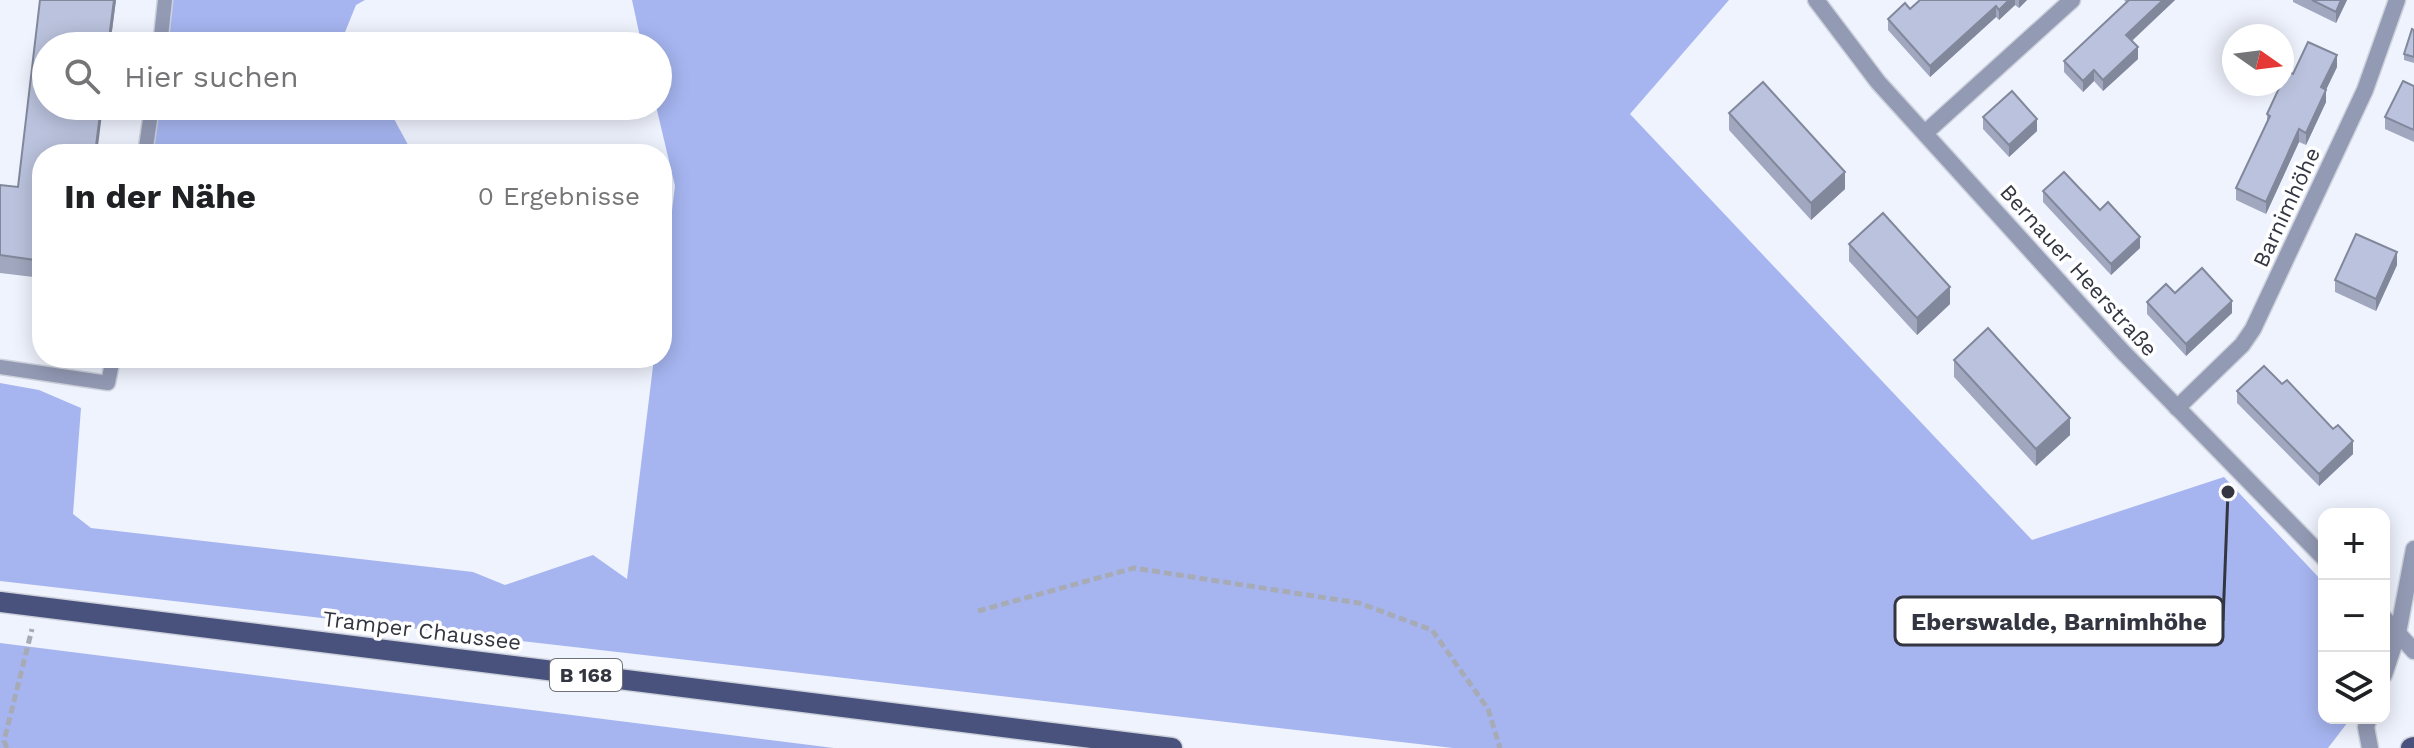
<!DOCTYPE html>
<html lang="de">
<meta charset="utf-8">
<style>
body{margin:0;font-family:"Work Sans",sans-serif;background:#f2f2f2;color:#202124}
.controls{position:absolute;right:24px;bottom:24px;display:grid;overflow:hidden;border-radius:16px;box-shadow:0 4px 20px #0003}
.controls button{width:72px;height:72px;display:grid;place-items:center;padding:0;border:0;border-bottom:2px solid #e0e0e0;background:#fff;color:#202124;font:40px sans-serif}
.compass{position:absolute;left:2222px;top:24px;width:72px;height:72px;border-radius:50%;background:#fff;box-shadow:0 4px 20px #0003;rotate:104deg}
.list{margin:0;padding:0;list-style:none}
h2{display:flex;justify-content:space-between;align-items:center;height:104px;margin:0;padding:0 32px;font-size:34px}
h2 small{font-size:26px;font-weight:400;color:#757577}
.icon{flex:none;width:44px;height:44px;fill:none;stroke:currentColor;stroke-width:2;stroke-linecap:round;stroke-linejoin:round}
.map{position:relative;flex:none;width:2414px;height:748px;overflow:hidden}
.search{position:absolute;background:#fff;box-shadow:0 4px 20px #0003;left:32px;top:32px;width:640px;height:88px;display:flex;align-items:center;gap:20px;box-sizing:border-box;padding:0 28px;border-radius:44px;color:#757577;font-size:30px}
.panel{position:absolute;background:#fff;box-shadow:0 4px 20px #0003;left:32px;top:144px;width:640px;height:224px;border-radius:32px}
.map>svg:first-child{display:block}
.forest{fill:#a6b5f0}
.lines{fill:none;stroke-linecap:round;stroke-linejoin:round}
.lane-casing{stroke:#cdd1dc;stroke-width:17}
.street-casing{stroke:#cdd1dc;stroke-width:19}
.primary-casing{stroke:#cdd1dc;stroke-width:23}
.path{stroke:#a7abb6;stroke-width:5;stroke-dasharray:8 4;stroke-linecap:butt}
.lane{stroke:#939ab4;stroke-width:14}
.street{stroke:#939ab4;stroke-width:16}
.primary{stroke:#48527d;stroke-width:20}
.wall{fill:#a0a7be}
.shaded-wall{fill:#82889b}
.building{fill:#bac2dd;stroke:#82889b;stroke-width:2}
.labels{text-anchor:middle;stroke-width:7;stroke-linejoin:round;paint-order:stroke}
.shield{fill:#fff;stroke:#70727a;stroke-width:2}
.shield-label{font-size:20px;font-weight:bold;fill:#333641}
.street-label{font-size:22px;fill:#333641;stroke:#fff}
.leader{fill:none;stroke:#333641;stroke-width:3}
.callout-dot{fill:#333641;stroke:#fff;stroke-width:3}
.callout{fill:#fff;stroke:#333641;stroke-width:3}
.callout-label{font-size:24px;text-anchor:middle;font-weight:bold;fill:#333641}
</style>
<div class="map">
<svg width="2414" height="748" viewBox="0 0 2414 748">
<rect width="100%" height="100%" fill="#eff3fe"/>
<g class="forest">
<path d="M 172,0 L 365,0 L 356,5 L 343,37 L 348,46 L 166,46 Z"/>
<path d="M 632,0 L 1729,0 L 1630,114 L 2032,540 L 2224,477 L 2324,583 L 2324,718 L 2351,718 L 2328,748 L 1453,748 L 0,581 L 0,383 L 39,390 L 81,408 L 73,514 L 91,528 L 473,572 L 505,585 L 593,555 L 627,579 L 654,358 L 662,358 L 662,291 L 675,186 L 656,106 L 658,46 L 642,46 Z"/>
<path d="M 158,106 L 387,106 L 413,154 L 152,154 Z"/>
<path d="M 0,643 L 834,748 L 0,748 Z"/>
</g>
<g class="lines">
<g class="lane-casing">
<g id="lane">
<path d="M 160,46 L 165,0"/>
<path d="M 145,154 L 152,106"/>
<path d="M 0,367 L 108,383 L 113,358"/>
</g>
</g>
<g class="street-casing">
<g id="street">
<path d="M 1816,0 L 1878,82 L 2122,351 L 2324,558"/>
<path d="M 1925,133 L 2072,0"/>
<path d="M 2177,408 L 2242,345 L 2253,329 L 2365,90 L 2397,0"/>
<path d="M 2384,618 L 2414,651"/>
<path d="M 2384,675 L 2398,633 L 2414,549"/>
<path d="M 2369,718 L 2366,727 L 2370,748"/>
</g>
</g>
<g class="primary-casing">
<g id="primary">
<path d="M 0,602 L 1172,748"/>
<path d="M 2411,748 L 2414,747"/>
</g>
</g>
<g class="path">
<path d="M 978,611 L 1134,568 L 1359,603 L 1432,630 L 1488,709 L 1500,748"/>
<path d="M 7,748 L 4,741 L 32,629"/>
</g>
<use href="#lane" class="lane"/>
<use href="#street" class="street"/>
<use href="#primary" class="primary"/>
</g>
<g class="wall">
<path d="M 40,0 L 116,0 L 110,46 L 42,154 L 42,278 L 0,273 L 0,185 L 18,187 Z"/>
<path d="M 1920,0 L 2027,0 L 2019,8 L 2015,5 L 1999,20 L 1996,17 L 1930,77 L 1888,30 L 1888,19 L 1910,9 Z"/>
<path d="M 2124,0 L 2175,0 L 2132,41 L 2138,59 L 2103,91 L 2094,81 L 2083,92 L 2064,72 L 2064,61 L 2126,2 Z"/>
<path d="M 2293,0 L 2347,0 L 2336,23 L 2293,2 Z"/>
<path d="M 2414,30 L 2414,63 L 2404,60 L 2404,54 Z"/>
<path d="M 2337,67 L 2326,90 L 2326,102 L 2306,145 L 2299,142 L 2266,214 L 2236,200 L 2236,188 L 2267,123 L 2267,114 L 2293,74 Z"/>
<path d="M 2414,86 L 2414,142 L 2385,129 L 2385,117 Z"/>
<path d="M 1729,113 L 1845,189 L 1811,220 L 1729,130 Z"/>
<path d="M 1983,117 L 2037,131 L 2009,157 L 1983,129 Z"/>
<path d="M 2043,191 L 2100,210 L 2140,248 L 2111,275 L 2043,202 Z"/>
<path d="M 1849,244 L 1950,304 L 1917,335 L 1849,261 Z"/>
<path d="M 2397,265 L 2376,311 L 2335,292 L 2335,280 Z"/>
<path d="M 2175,293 L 2232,313 L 2186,356 L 2147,314 L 2147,302 Z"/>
<path d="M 1954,360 L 2070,435 L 2036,466 L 1954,377 Z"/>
<path d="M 2237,391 L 2353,454 L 2319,486 L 2237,403 Z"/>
</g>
<g class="shaded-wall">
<path d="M 114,0 L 116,0 L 110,46 L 108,46 Z"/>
<path d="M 2009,0 L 2015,0 L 2015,5 L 1999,20 L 1999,10 Z"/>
<path d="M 2019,0 L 2027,0 L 2019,8 Z"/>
<path d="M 2163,0 L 2175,0 L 2126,46 L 2126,35 Z"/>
<path d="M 2341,0 L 2347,0 L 2336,23 L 2336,12 Z"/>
<path d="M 1996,6 L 1996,17 L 1930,77 L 1930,66 Z"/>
<path d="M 2138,47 L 2138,59 L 2103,91 L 2103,80 Z"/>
<path d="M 2337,55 L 2337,67 L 2321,100 L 2321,87 Z"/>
<path d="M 2094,70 L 2094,81 L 2083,92 L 2083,81 Z"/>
<path d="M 2326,90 L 2326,102 L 2306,145 L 2306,133 Z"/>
<path d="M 101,106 L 103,106 L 97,154 L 95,154 Z"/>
<path d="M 2037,119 L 2037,131 L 2009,157 L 2009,145 Z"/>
<path d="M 2299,129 L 2299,142 L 2266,214 L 2266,202 Z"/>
<path d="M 1845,172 L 1845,189 L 1811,220 L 1811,203 Z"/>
<path d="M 2140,237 L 2140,248 L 2111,275 L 2111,264 Z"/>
<path d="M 2397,252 L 2397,265 L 2376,311 L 2376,299 Z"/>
<path d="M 1950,287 L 1950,304 L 1917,335 L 1917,318 Z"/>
<path d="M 2232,301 L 2232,313 L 2186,356 L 2186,344 Z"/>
<path d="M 2070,418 L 2070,435 L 2036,466 L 2036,449 Z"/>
<path d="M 2353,441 L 2353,454 L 2319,486 L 2319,474 Z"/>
</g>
<g class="building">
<path d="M 40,0 L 114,0 L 108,46 L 46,46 L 46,106 L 101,106 L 95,154 L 42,154 L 42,261 L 0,255 L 0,185 L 18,187 Z"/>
<path d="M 1920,0 L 2009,0 L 1999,10 L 1996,6 L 1930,66 L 1888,19 L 1905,3 L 1910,9 Z"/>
<path d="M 2129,0 L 2163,0 L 2126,35 L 2138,47 L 2103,80 L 2094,70 L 2083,81 L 2064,61 Z"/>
<path d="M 2312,0 L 2341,0 L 2336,12 Z"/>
<path d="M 2412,29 L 2414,30 L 2414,57 L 2404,54 Z"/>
<path d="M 2308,42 L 2337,55 L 2321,87 L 2326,90 L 2306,133 L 2299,129 L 2266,202 L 2236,188 L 2270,116 L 2267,114 L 2287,71 L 2293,74 Z"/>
<path d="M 2403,81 L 2414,86 L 2414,130 L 2385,117 Z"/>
<path d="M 1763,82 L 1845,172 L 1811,203 L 1729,113 Z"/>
<path d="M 2012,91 L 2037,119 L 2009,145 L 1983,117 Z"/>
<path d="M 2064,172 L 2100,210 L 2108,202 L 2140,237 L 2111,264 L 2043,191 Z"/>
<path d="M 1883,213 L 1950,287 L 1917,318 L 1849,244 Z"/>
<path d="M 2356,234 L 2397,252 L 2376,299 L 2335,280 Z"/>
<path d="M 2202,268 L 2232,301 L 2186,344 L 2147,302 L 2166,284 L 2175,293 Z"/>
<path d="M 1988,328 L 2070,418 L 2036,449 L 1954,360 Z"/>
<path d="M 2264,366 L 2282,384 L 2287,380 L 2333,429 L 2338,425 L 2353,441 L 2319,474 L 2237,391 Z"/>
</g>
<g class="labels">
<rect class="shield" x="550" y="659" width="72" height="32" rx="6"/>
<g class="shield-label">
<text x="586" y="682">B 168</text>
</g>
<g class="street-label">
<text transform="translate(2286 207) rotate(-65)" y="8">Barnimhöhe</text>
<text transform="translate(2079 270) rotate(48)" y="8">Bernauer Heerstraße</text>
<text transform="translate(422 630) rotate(7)" y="8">Tramper Chaussee</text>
</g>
</g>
<path class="leader" d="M2228 492L2223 621"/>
<circle class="callout-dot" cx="2228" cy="492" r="8"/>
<rect class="callout" x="1895" y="597" width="328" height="48" rx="8"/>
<g class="callout-label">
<text x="2059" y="630">Eberswalde, Barnimhöhe</text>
</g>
</svg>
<div class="controls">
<button>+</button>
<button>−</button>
<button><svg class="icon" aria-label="layers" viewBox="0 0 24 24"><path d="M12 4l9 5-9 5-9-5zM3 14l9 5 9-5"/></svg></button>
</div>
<svg class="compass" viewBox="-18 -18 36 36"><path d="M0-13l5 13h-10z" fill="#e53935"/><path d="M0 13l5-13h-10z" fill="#757577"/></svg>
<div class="search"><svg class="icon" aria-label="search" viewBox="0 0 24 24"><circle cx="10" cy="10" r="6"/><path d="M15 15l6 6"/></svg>Hier suchen</div>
<section class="panel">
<h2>In der Nähe<small>0 Ergebnisse</small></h2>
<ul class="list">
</ul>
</section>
</div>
